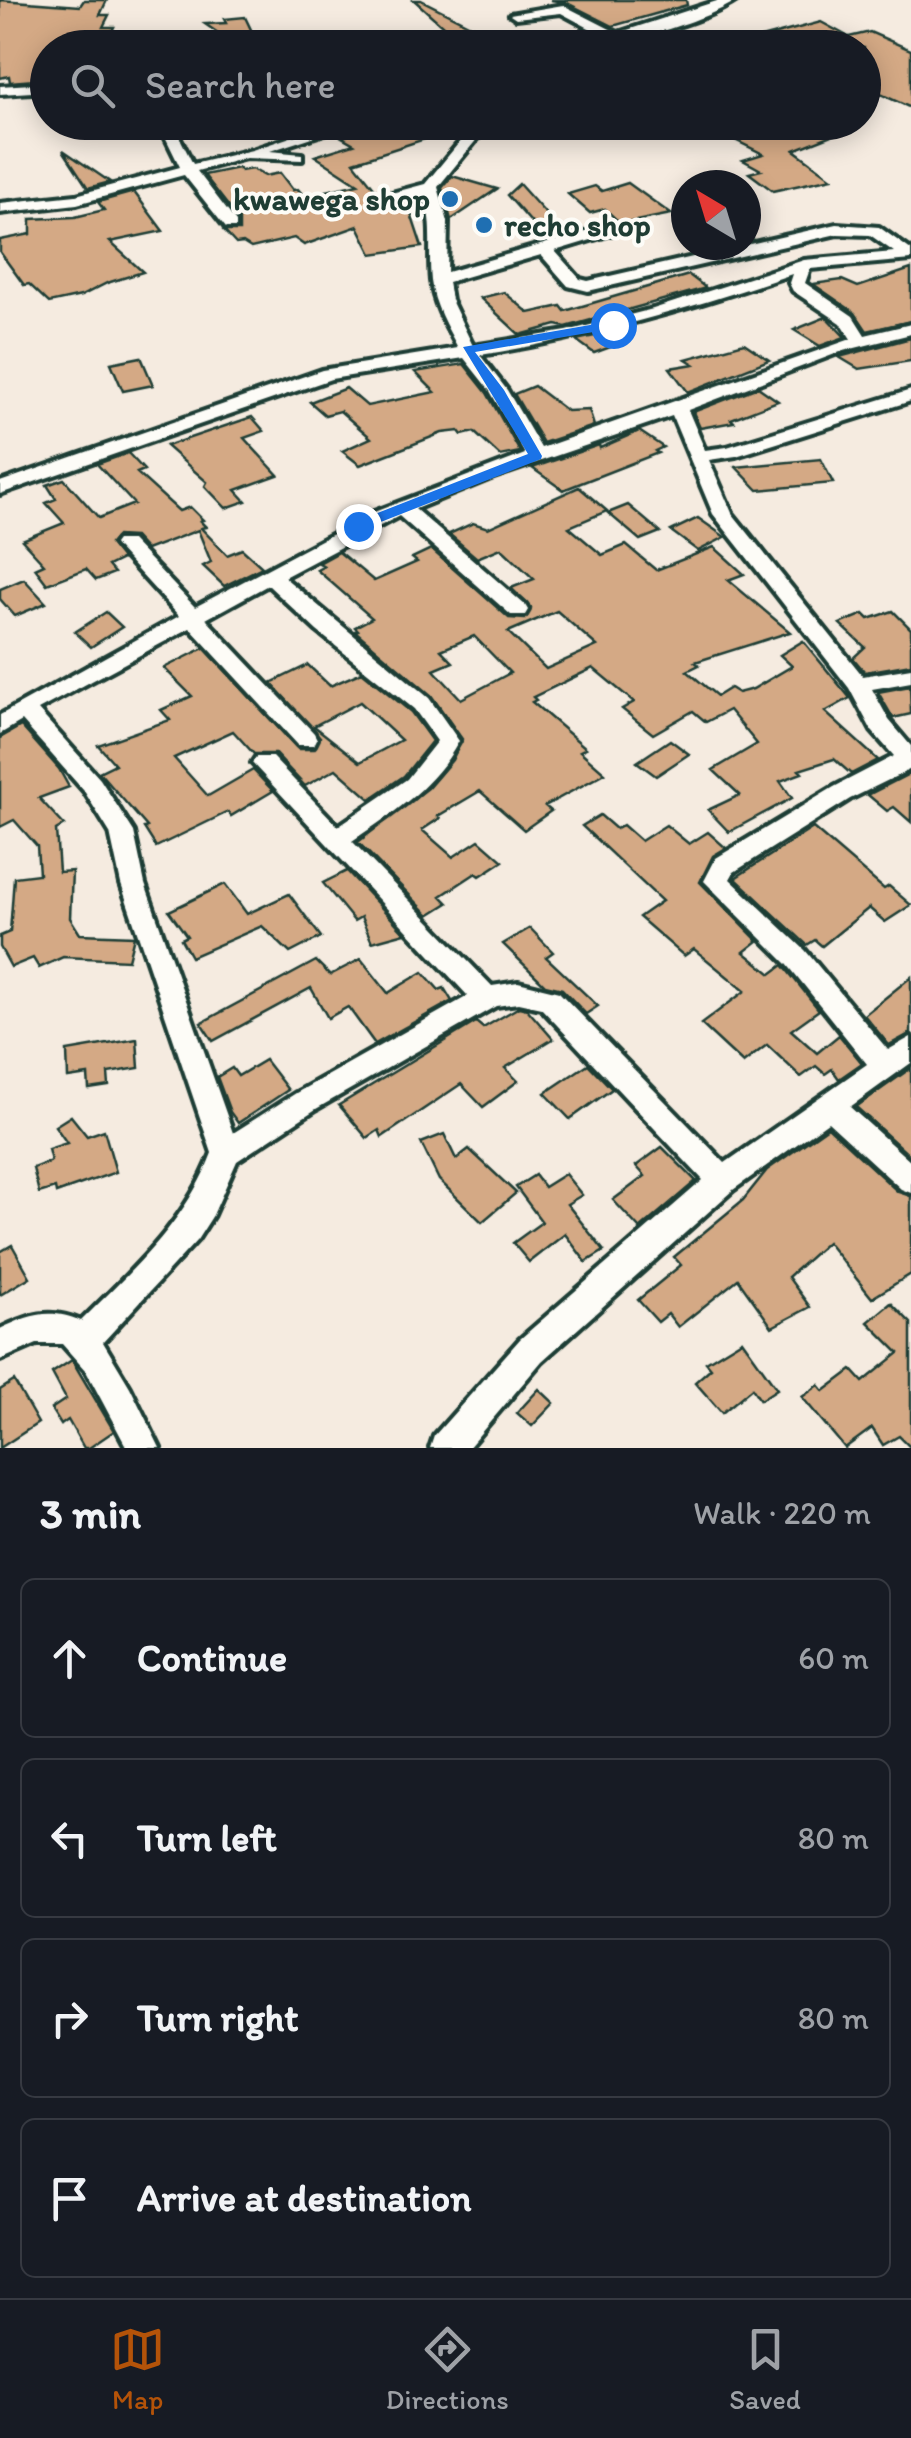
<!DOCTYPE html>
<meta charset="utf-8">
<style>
body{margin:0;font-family:Itim,sans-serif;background:#242831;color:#f1f3f6}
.compass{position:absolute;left:671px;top:170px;width:90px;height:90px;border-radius:50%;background:#171b24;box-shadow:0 5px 25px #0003;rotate:322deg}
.stop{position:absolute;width:30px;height:30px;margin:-22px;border:8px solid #1a73e8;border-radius:50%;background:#fff}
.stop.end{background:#1a73e8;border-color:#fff;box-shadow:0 2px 10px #0008}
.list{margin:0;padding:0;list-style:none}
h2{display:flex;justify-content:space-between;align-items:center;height:130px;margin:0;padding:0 40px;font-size:42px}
h2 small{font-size:32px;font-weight:400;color:#9ea1a6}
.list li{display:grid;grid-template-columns:65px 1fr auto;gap:30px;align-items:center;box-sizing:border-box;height:160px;margin:0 20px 20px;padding:0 20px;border:2px solid #363941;border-radius:15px}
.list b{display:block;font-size:38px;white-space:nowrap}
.list em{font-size:32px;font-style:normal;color:#9ea1a6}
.icon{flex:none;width:55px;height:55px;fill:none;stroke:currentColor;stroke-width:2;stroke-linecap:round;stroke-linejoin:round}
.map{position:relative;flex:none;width:911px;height:1448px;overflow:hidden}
.search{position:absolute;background:#171b24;box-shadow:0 5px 25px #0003;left:30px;right:30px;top:30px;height:110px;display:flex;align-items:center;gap:25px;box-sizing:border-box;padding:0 35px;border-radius:55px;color:#9ea1a6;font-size:38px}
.sheet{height:850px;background:#171b24}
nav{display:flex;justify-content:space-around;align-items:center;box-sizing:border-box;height:140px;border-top:2px solid #363941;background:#171b24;font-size:28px;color:#9ea1a6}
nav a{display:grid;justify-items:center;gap:5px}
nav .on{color:#b45309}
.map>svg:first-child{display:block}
.building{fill:#d4a985;stroke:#1f3d34;stroke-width:2.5;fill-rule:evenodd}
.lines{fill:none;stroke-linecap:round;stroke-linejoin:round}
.minor-casing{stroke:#1f3d34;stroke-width:8}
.minor{fill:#fdfcf7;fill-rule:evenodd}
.route{fill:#1a73e8}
.poi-dot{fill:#1f6fb2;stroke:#fdfcf7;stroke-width:4}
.labels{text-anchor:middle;stroke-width:8;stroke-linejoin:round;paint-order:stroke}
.far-poi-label{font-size:32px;font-weight:bold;fill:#1f3d34;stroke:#fdfcf7;text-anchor:end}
</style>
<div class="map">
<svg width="911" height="1448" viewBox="0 0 911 1448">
<rect width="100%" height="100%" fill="#f5ebe0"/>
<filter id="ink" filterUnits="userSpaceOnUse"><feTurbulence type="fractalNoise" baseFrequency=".01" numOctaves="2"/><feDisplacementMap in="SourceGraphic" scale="20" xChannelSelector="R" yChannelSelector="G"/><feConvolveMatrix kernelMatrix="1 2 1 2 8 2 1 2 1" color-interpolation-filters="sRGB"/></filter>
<g filter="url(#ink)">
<g class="building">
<path d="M 0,0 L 80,6 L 84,0 L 107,0 L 100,15 L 109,15 L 103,27 L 114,27 L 104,48 L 48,48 L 48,79 L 10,82 L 9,76 L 0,78 Z"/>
<path d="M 414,0 L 421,0 L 482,31 L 453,35 Z"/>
<path d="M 551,0 L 686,0 L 687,5 L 613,26 L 565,2 Z"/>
<path d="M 245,17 L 255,38 L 234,44 L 205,24 L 226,23 L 224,19 Z"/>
<path d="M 821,22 L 849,37 L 870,32 L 911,50 L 911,108 L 872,90 L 864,93 L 864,48 L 742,48 L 742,43 Z"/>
<path d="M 376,122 L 397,122 L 425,139 L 354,162 L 390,208 L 396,202 L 421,197 L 425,219 L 409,208 L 422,247 L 372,254 L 358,226 L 304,245 L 294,238 L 251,248 L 243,243 L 236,244 L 224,231 L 239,231 L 239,220 L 204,175 L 238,168 L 241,171 L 252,169 L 265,176 L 280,173 L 293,190 L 298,189 L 304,196 L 358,184 L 315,156 L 354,144 L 342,137 L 375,126 Z"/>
<path d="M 716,122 L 815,122 L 835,134 L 794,150 L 832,178 L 773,191 L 749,173 L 761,170 L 743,160 L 763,154 L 709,127 Z"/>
<path d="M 63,150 L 110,182 L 88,188 Z"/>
<path d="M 452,176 L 497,189 L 451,220 L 442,188 Z"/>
<path d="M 628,183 L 671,214 L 621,224 L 605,209 L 590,213 L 568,194 L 595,186 L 602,191 Z"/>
<path d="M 519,184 L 564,234 L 546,239 L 507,195 Z"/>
<path d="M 134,192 L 163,231 L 110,242 L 143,272 L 107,283 L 81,296 L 49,303 L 29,284 L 24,285 L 0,252 L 0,240 L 31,234 L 31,219 L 75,217 L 104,210 L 98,202 Z"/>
<path d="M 911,269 L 911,321 L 867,331 L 855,313 L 813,284 L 842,280 L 858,287 Z"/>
<path d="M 689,275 L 706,288 L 566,327 L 556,325 L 520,335 L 480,298 L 504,292 L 529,313 L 561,306 L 565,311 Z"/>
<path d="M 826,317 L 845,337 L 820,346 L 794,330 Z"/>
<path d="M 604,334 L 619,344 L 594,353 L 576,340 Z"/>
<path d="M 911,338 L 911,361 L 859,369 L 839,357 Z"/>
<path d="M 744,343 L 769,360 L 688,392 L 670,368 L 694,364 L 686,359 Z"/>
<path d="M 141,357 L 153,385 L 123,391 L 111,363 Z"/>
<path d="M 464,364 L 487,393 L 520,452 L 500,456 L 474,432 L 462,435 L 459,431 L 442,433 L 360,465 L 342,451 L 371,438 L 340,411 L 325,415 L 310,402 L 346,388 L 367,406 L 435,392 L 415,372 Z"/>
<path d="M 534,386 L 567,411 L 589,410 L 594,426 L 543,443 L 514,394 Z"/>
<path d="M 758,387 L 778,401 L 731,419 L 734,422 L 700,428 L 693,412 Z"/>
<path d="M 252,417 L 264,431 L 244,438 L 278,475 L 236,490 L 246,501 L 226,508 L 205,486 L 207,482 L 166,446 Z"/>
<path d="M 639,431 L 663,447 L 655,451 L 658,453 L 563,490 L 532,468 L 599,445 L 600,448 Z"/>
<path d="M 128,453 L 144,470 L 137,473 L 179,511 L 190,507 L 203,520 L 200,521 L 206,527 L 201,528 L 227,555 L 242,549 L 262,567 L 224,586 L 203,566 L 211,562 L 198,530 L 146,550 L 134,537 L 117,536 L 110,544 L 122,559 L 108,566 L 114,573 L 96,580 L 86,569 L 47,584 L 35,568 L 44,564 L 22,540 L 64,523 L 46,503 L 56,499 L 47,485 L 64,479 L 99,518 L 134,504 L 97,464 Z"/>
<path d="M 821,459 L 833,483 L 758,490 L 736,467 Z"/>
<path d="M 579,487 L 607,511 L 569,527 L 602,555 L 626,545 L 656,570 L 714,547 L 744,574 L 728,580 L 790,632 L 695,662 L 699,665 L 687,671 L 717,696 L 730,688 L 738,693 L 753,689 L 792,666 L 780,655 L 803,641 L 850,698 L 825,712 L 878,760 L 851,774 L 834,759 L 799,770 L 802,773 L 780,781 L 792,798 L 729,832 L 708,810 L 740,795 L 713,770 L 757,744 L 729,710 L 706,722 L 693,711 L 653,734 L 622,709 L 634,702 L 593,668 L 533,697 L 536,700 L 532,702 L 586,748 L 580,751 L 605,773 L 545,806 L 551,811 L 524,830 L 480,791 L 438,816 L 440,818 L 422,830 L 453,857 L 479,840 L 503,861 L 480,876 L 476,873 L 441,896 L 448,903 L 429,915 L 358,842 L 428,788 L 452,760 L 462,739 L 431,695 L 355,631 L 358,630 L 355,627 L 372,618 L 317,570 L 324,566 L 319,563 L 339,552 L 374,581 L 417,562 L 412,558 L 431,549 L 509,618 L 525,619 L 531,608 L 511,588 L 534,579 L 501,548 L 477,558 L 449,534 L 473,523 L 488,528 ZM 557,611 L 597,646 L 546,669 L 508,632 ZM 474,636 L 510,673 L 461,699 L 434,670 L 453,662 L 441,650 Z"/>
<path d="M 628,505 L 660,532 L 640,540 L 608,513 Z"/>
<path d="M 698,518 L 725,537 L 698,551 L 671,531 Z"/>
<path d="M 24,579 L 46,603 L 15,616 L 0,599 L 0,589 Z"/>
<path d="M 893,611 L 911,629 L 911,664 L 865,672 L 853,658 L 865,647 L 840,624 L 864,614 L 869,619 Z"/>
<path d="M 106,612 L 122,627 L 91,647 L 75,632 Z"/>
<path d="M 204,648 L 298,749 L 314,749 L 320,737 L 271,683 L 308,665 L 330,686 L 362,672 L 411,712 L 432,741 L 404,776 L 370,799 L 336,769 L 305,786 L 275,754 L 254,754 L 233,731 L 174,758 L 208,796 L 253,770 L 273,791 L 231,816 L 228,812 L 156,847 L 144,828 L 147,827 L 99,772 L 115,764 L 98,745 L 170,720 L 161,710 L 192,696 L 164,668 ZM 360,702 L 401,740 L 360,762 L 314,726 Z"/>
<path d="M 910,686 L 911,714 L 893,718 L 878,692 Z"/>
<path d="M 21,726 L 59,769 L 69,787 L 39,798 L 64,825 L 56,830 L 59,872 L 72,871 L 70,918 L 80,934 L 134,936 L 128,960 L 63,957 L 39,968 L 33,958 L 11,967 L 0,947 L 0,936 L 10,932 L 14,877 L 39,874 L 37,846 L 14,820 L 0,827 L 0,738 Z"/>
<path d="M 670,740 L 689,754 L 656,776 L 637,762 Z"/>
<path d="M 911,773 L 911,822 L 894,807 L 887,811 L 868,795 Z"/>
<path d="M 600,815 L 616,829 L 623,825 L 641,841 L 666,825 L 689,844 L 708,832 L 726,848 L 713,856 L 700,882 L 758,941 L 744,952 L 771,974 L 783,965 L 819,1010 L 791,1030 L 817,1053 L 839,1035 L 862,1063 L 839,1079 L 832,1069 L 825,1074 L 816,1066 L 801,1077 L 767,1045 L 743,1063 L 701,1024 L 745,991 L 694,949 L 684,956 L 639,917 L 662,901 L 582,826 Z"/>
<path d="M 813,828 L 884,889 L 889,886 L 911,905 L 885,922 L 869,908 L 822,946 L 815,940 L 807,945 L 735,878 Z"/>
<path d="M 347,871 L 405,933 L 372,942 L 361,917 L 354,921 L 323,883 Z"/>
<path d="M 225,884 L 247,914 L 289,894 L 321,937 L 290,953 L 262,926 L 191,957 L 181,939 L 187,936 L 169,911 Z"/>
<path d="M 530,928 L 553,952 L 546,957 L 598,1006 L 586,1014 L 562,989 L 545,985 L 503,944 Z"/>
<path d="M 361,959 L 388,993 L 423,972 L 439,990 L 444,988 L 452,1001 L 375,1044 L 348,1007 L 328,1018 L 311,988 L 213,1041 L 201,1023 L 316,961 L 330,975 Z"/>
<path d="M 911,977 L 911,1033 L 889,1045 L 864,1015 Z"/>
<path d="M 519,1007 L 527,1009 L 553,1039 L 505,1068 L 518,1081 L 483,1107 L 461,1084 L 382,1137 L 379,1130 L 367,1138 L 339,1105 L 476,1022 L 483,1028 Z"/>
<path d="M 137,1039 L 139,1068 L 108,1073 L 109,1086 L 89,1089 L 88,1075 L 68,1078 L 67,1051 Z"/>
<path d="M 265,1060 L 288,1090 L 238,1123 L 230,1112 L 217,1077 L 232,1068 L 238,1076 Z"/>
<path d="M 588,1064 L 612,1089 L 570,1119 L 545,1093 Z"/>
<path d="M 911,1068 L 911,1157 L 856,1107 Z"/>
<path d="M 71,1116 L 87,1136 L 104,1130 L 116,1172 L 56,1193 L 55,1188 L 39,1193 L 33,1168 L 51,1161 L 48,1149 L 67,1143 L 55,1126 Z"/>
<path d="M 828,1127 L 898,1192 L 911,1196 L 911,1274 L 872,1298 L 827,1242 L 788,1277 L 810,1307 L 772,1327 L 738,1279 L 678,1327 L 668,1314 L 658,1322 L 638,1300 L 681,1265 L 674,1257 L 743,1200 L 767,1170 Z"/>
<path d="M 444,1134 L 456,1159 L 469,1149 L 516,1193 L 482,1222 L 439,1180 L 421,1143 Z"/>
<path d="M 662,1147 L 696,1181 L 640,1229 L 613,1200 L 645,1176 L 636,1166 Z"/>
<path d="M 565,1174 L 582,1195 L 567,1204 L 604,1251 L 586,1262 L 565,1234 L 529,1262 L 513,1243 L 542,1222 L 516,1187 L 535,1175 L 544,1187 Z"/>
<path d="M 12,1245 L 30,1277 L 0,1295 L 0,1252 Z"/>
<path d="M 891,1303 L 911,1323 L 911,1448 L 899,1436 L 883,1445 L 872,1428 L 845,1448 L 802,1397 L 819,1385 L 824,1391 L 852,1370 L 863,1382 L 899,1353 L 868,1322 Z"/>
<path d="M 742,1340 L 777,1389 L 760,1400 L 752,1388 L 722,1413 L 695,1382 L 711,1368 L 706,1362 Z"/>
<path d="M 72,1360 L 114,1431 L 89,1448 L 84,1448 L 68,1420 L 61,1425 L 51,1409 L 66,1399 L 52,1373 Z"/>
<path d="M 14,1381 L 38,1423 L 0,1448 L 0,1390 Z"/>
<path d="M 539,1389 L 554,1403 L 532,1426 L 517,1413 Z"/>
</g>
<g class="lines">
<g class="minor-casing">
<g id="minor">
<path d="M 720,0 L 737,0 C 705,22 612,48 573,48 L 606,37 L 561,13 L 516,18 L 510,14 L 563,5 L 618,33 Z"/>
<path d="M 48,83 L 48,91 L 0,94 L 0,86 Z"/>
<path d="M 158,122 L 172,122 L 193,164 L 252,150 L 335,122 L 358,122 L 270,151 L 302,154 L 302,160 L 246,158 L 197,171 L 236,222 L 236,228 L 226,228 L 184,175 L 77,204 L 0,213 L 0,203 L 76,195 L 180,167 Z"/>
<path d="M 476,122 L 491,122 L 438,187 L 448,222 L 447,272 L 606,226 L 611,228 L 611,234 L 555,251 L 580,279 L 588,281 L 837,224 L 879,227 L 911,250 L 911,260 L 810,269 L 805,283 L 853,316 L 865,335 L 911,324 L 911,334 L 843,351 L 688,410 L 705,450 L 727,447 L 911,390 L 911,401 L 736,456 L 709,460 L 732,513 L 863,676 L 911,668 L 911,682 L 872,689 L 889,720 L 911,746 L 911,769 L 850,799 L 734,872 L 730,879 L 805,950 L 888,1050 L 911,1037 L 911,1063 L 850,1107 L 911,1162 L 911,1193 L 901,1189 L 828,1122 L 733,1190 L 542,1361 L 468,1448 L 430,1448 L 434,1436 L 520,1339 L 703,1180 L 541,1008 L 518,1003 L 496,1006 L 316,1109 L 237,1161 L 213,1215 L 197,1240 L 103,1342 L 130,1387 L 160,1448 L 127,1448 L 86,1371 L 62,1344 L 37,1344 L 0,1360 L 0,1329 C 29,1315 50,1307 81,1321 C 132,1270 186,1222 212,1153 L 121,884 L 110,833 L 84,791 L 22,721 L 0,734 L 0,715 L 179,616 L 117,548 L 114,544 L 117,540 L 131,540 L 195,607 L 374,512 L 525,454 L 490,391 L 464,358 L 331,379 L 0,494 L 0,482 L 322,370 L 458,348 C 447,327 434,305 431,281 C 428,247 434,227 424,193 L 391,199 L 384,195 L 425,184 ZM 837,234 L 870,235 L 894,252 L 804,260 L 653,309 L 567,331 L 473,346 L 451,300 L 448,282 L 541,255 L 568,286 L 588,291 ZM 792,274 L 789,283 L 793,291 L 841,323 L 851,339 L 541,448 L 507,390 L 480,355 C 588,338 689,309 792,274 ZM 672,416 L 713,514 L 849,688 L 872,731 L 894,756 L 834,787 L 716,858 L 704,881 L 787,964 L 867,1064 L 725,1163 L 559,992 L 518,982 L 492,986 L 352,841 C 395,812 434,787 459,741 L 429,698 L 284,577 L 399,516 L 511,615 L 525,615 L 528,610 L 525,605 L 415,509 L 491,478 ZM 268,585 L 317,631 L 414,709 L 437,741 L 407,779 L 338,826 L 272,757 L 256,757 L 252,763 L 468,996 L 296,1093 L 233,1133 L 145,884 L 134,832 L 100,779 L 38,710 L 190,628 L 298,745 L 314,745 L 317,739 L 314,733 L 206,619 Z"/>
<path d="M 565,122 L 583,122 L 571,128 Z"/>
<path d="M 691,122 L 712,122 L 676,138 L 664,135 Z"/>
<path d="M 819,122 L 838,122 L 843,127 L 836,131 Z"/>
</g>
</g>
<use href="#minor" class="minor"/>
</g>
</g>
<path class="route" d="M 613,321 L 617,328 L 475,352 L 504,390 L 542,456 L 541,459 L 363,529 L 352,529 L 352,523 L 528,454 L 463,347 Z"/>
<g class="poi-dot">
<circle cx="450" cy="199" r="10"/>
<circle cx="484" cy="225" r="10"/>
</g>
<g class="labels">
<g class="far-poi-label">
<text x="430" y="210">kwawega shop</text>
<text x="504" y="236" text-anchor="start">recho shop</text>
</g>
</g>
</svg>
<svg class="compass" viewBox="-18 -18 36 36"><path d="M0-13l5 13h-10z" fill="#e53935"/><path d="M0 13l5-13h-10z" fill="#9ea1a6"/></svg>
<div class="stop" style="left:613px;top:325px"></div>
<div class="stop end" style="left:358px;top:526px"></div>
<div class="search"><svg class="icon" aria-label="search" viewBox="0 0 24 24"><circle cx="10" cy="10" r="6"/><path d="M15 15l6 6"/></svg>Search here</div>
</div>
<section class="sheet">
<h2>3 min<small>Walk · 220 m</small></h2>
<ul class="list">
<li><svg class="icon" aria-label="ahead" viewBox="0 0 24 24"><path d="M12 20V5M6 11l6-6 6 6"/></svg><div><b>Continue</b></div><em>60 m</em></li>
<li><svg class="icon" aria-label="left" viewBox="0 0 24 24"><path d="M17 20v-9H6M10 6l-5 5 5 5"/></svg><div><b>Turn left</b></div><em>80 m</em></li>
<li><svg class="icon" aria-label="right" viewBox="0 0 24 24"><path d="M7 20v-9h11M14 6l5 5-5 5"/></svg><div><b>Turn right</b></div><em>80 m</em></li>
<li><svg class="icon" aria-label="arrive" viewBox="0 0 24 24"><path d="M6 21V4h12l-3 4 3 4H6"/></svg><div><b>Arrive at destination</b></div></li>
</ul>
</section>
<nav>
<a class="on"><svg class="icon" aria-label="map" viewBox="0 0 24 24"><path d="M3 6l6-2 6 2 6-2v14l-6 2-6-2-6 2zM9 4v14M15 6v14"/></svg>Map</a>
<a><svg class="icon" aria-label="directions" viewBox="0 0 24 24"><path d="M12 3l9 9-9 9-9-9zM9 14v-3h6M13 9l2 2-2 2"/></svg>Directions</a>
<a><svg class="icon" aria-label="saved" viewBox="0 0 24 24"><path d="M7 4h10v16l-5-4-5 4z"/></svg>Saved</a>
</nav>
